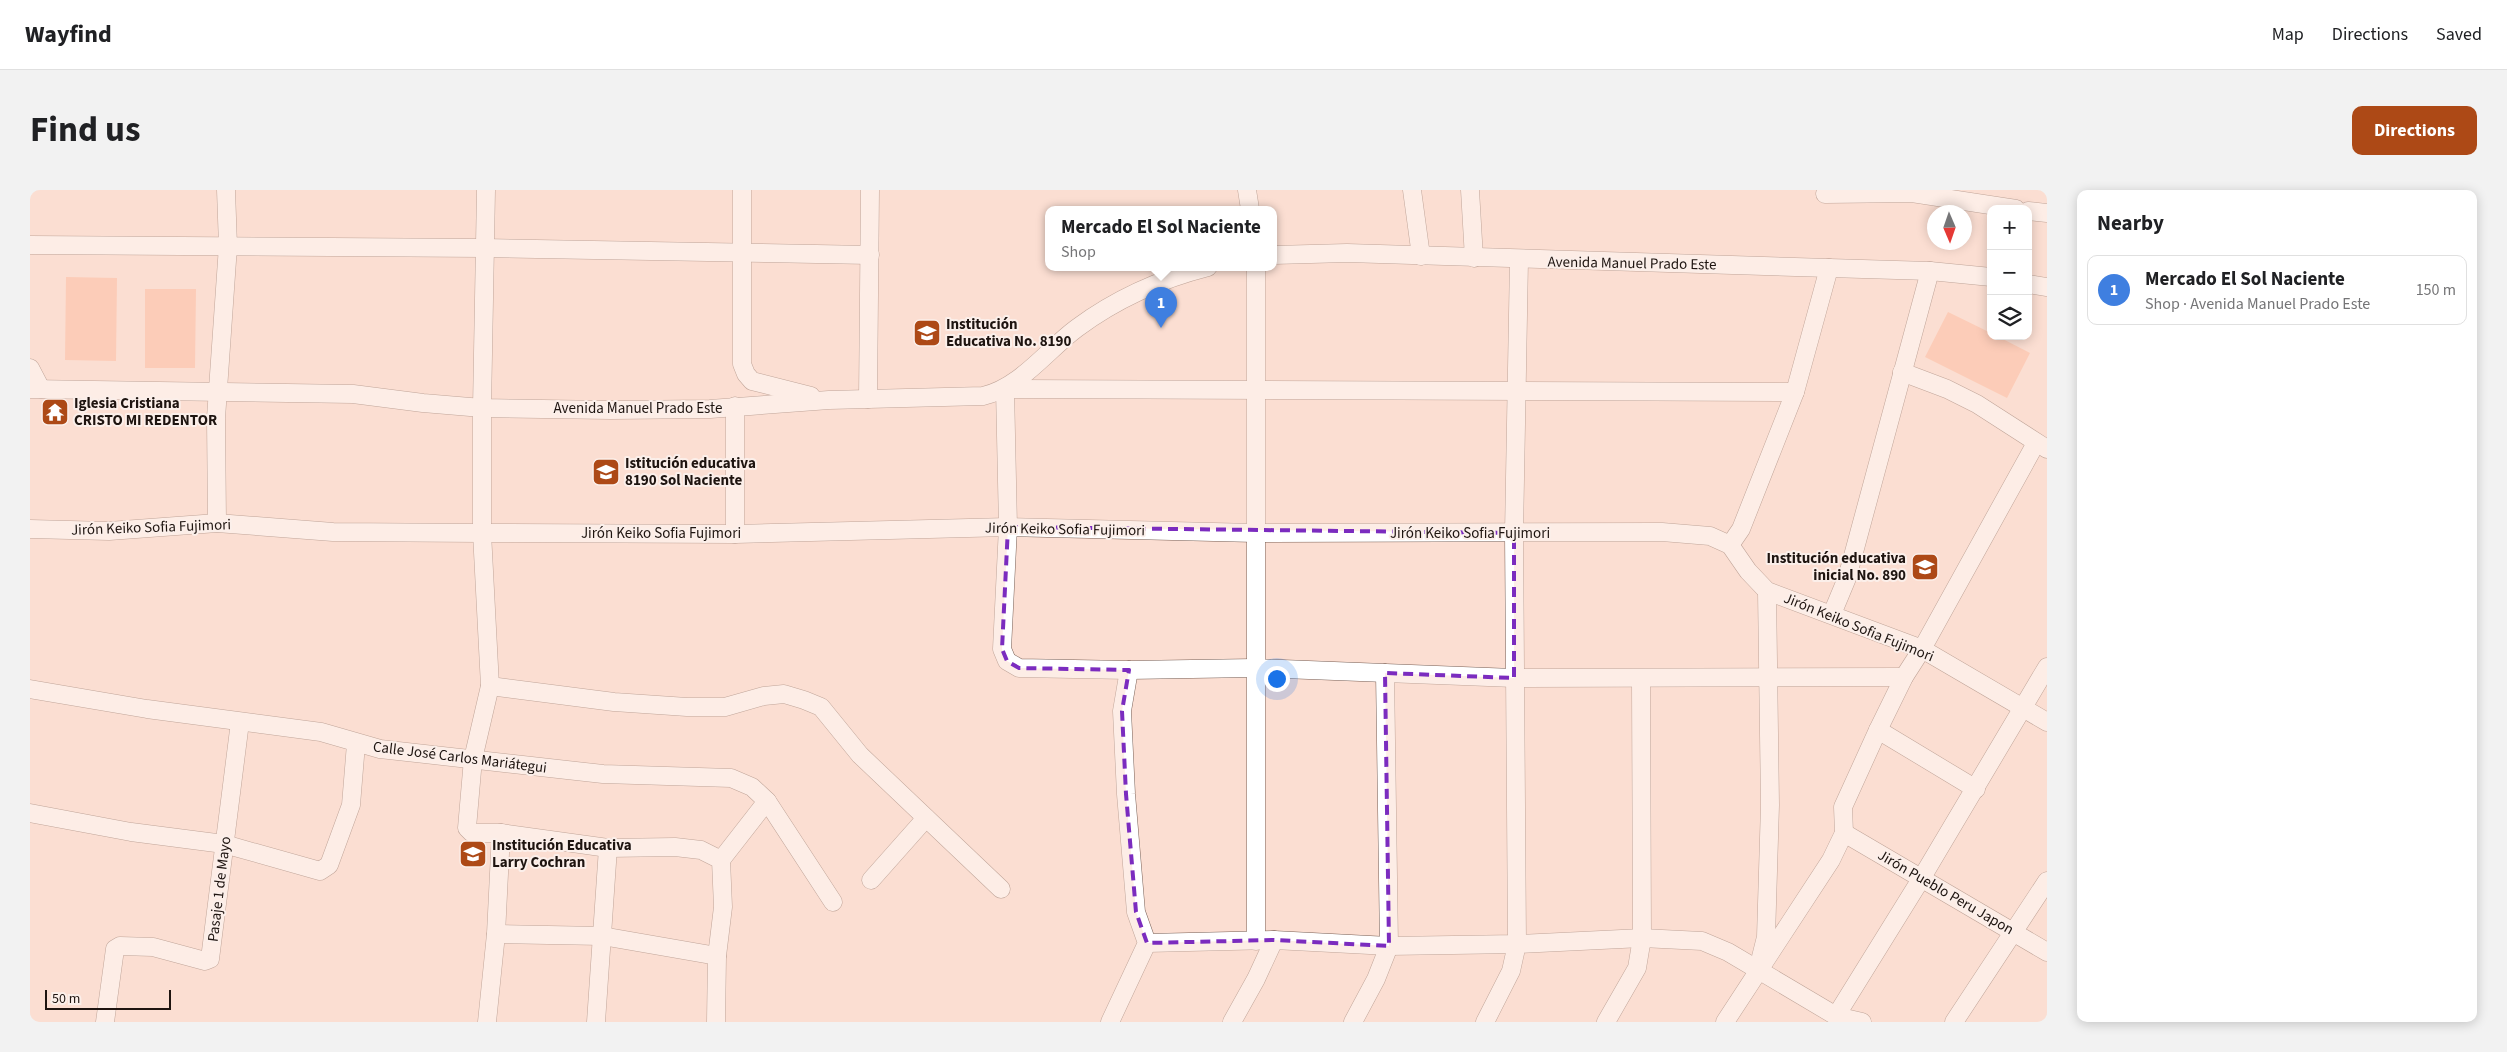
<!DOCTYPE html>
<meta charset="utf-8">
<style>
body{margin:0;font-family:"Source Sans 3",sans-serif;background:#f2f2f2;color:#202124}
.controls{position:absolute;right:15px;top:15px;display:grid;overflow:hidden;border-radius:10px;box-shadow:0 2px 12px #0003}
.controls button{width:45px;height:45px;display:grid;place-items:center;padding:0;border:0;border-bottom:1px solid #e0e0e0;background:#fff;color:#202124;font:25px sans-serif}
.compass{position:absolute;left:1897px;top:15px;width:45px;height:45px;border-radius:50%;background:#fff;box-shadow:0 2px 12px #0003;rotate:178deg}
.scale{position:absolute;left:15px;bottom:12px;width:126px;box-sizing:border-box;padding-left:5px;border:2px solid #1e1410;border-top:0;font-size:14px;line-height:18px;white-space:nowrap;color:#1e1410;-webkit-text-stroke:4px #fbefea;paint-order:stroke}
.you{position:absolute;left:1246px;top:488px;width:18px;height:18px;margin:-12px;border:4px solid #fff;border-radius:50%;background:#1a73e8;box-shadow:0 0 0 8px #1a73e833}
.badge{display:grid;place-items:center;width:32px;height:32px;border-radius:50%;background:#ad4916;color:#fff;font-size:16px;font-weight:700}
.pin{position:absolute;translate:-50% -41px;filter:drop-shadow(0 1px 2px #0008)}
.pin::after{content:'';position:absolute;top:26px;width:18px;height:15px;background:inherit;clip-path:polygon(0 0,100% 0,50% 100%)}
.popup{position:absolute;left:1015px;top:16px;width:232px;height:65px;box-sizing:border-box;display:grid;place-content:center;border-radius:10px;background:#fff;filter:drop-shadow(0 1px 4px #0005);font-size:16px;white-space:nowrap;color:#757577}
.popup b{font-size:19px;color:#202124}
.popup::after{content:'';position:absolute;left:50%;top:100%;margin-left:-10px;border:10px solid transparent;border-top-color:#fff}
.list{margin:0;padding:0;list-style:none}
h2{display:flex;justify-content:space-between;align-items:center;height:65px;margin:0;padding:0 20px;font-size:21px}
h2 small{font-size:16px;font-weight:400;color:#757577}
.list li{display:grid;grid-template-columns:32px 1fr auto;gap:15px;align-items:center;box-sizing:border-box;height:70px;margin:0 10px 10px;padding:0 10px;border:1px solid #e0e0e0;border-radius:10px}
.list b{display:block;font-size:19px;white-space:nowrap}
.list p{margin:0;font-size:16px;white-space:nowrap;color:#757577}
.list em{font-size:16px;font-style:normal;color:#757577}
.icon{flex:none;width:28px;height:28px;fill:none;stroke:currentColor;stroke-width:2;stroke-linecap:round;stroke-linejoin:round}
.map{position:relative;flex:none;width:2017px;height:832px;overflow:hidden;border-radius:10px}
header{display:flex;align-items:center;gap:30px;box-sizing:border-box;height:70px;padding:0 25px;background:#fff;border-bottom:1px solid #e0e0e0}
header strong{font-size:24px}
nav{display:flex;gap:28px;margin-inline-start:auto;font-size:18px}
.intro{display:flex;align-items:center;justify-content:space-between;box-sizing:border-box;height:120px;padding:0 30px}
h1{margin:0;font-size:35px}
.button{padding:12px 22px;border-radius:10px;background:#ad4916;color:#fff;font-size:18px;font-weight:700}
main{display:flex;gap:30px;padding:0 30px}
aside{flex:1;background:#fff;border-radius:10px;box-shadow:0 2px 12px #0003}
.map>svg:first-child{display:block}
.green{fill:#fdb699}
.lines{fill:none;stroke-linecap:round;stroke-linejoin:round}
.minor-casing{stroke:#796056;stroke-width:19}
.minor{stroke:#fff;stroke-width:18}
.marked{fill:none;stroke:#7b2cbf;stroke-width:4;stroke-dasharray:10 6;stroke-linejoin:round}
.labels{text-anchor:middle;stroke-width:4;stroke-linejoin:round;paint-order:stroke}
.street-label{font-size:15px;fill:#1e1410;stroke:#fbefea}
.poi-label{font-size:15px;font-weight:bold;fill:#1e1410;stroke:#fbefea;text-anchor:start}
</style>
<header>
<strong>Wayfind</strong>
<nav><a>Map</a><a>Directions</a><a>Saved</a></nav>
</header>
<div class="intro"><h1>Find us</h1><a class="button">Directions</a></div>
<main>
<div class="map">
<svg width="2017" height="832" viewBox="0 0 2017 832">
<rect width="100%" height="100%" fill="#fbded2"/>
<g class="green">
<path d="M 36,87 L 87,88 L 86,171 L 35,170 Z"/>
<path d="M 115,99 L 166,99 L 165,178 L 115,178 Z"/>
<path d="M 1918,122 L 1961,143 L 1961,146 L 1967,146 L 2000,163 L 1977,208 L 1895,167 Z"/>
</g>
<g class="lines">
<g class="minor-casing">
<g id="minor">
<path d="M 456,0 L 452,218 L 452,343 L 460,496 L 443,569 L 437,638 L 442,643 L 471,643 L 578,658 L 645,657 L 671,660 L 691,670 L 693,717 L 687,766 L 686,832"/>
<path d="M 712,0 L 712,174 L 716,184 L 722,191 L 781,206"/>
<path d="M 1217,0 L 1220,19"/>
<path d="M 1382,0 L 1391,66"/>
<path d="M 1440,0 L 1444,68"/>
<path d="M 1795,4 L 1882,3 L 1986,19"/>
<path d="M 1998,21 L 2017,23"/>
<path d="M 0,55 L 455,58 L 840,65"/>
<path d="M 1244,65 L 1317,63 L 1799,78 L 1900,81 L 1961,87"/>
<path d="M 1226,77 L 1226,751"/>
<path d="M 1998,94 L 2017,97"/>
<path d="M 0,178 L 11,199"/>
<path d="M 1872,182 L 1917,199 L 1947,214 L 2017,259"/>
<path d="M 0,199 L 323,204 L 393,213 L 452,218 L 581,220 L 680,219 L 799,210 L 953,206 C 991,197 1017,160 1047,138 C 1086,109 1131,89 1178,77"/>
<path d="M 1765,202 L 975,199 L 978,337 L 972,459 L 977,471 L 989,478 L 1099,480 L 1224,478 L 1484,488 L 1874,487"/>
<path d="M 838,209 L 840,0"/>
<path d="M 187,333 L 186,228 L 198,56 L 196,0"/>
<path d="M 0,339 L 79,341 L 187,333 L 303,342 L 452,343 L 705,344 L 978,337 L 1225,343 L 1632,342 L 1680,346 L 1700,355 L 1718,381 L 1737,401 L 1892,459 L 2017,532"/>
<path d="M 705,344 L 705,216"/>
<path d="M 1700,355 L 1711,339 L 1765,202 L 1799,78"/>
<path d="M 1802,424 L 1817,388 L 1900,81"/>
<path d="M 460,496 L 584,512 L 657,517 L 695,517 L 734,506 L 754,504 L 774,510 L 791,517 L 830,565 L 971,699"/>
<path d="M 0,499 L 117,519 L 291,542 L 350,559 L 573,584 L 701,588 L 722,597 L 737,611 L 803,712"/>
<path d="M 1848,540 L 1946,599"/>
<path d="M 0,623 L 101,642 L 194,654 L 290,681 L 299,675 L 321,615 L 326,554"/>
<path d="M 1814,643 L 2017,762"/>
<path d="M 691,670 L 737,611"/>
<path d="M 841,690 L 896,628"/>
<path d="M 466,744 L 572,746 L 687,766"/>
<path d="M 1117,753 L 1244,750 L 1359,756 L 1487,754 L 1612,748 L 1672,751 L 1698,762 L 1806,826 L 1832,832"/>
<path d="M 1731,767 L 1736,747 L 1740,615 L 1737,401"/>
<path d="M 75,832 L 85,759 L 90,756 L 123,757 L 175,771 L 180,769 L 210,532"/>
<path d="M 457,832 L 466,744 L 471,643"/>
<path d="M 566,832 L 578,658"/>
<path d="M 1080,832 L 1117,753 L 1106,722 L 1096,604 L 1092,521 L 1099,480"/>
<path d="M 1202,832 L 1226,789 L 1244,750"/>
<path d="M 1323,832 L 1346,789 L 1359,756 L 1355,483"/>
<path d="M 1455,832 L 1481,781 L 1487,754 L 1484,343 L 1489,70"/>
<path d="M 1576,832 L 1607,778 L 1612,748 L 1611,490"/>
<path d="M 1695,832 L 1801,670 L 1814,643 L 1813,617 L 1848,540 L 1874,487 L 1892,459 L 2006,253"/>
<path d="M 1810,832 L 1806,826 L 1891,689 L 2017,477"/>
<path d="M 1924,832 L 2017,691"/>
</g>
</g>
<use href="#minor" class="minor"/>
</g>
<path d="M0 0H2017V832H0ZM 978,337 L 1484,343 L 1484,488 L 1355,483 L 1359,756 L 1244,750 L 1117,753 L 1106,722 L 1096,604 L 1092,521 L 1099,480 L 989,478 L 977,471 L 972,459 Z" fill="#fbded2" fill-opacity=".55" fill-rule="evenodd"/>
<path class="marked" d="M 978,337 L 1484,343 L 1484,488 L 1355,483 L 1359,756 L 1244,750 L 1117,753 L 1106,722 L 1096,604 L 1092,521 L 1099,480 L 989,478 L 977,471 L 972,459 Z"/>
<defs>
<g id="school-square" transform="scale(1.4375)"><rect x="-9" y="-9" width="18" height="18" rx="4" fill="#ad4916" stroke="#fbefea"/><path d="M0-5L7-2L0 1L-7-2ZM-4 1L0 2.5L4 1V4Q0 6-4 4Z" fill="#fff"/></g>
<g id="temple-square" transform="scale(1.4375)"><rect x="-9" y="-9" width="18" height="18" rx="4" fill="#ad4916" stroke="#fbefea"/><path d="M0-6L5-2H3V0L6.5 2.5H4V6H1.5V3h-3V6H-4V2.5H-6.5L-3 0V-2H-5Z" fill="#fff"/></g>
</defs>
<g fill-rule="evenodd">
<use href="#school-square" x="897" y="143"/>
<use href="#temple-square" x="25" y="222"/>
<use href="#school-square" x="576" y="282"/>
<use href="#school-square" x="1895" y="377"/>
<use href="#school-square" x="443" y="664"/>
</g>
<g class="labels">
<g class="street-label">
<text transform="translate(1602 73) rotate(1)" y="5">Avenida Manuel Prado Este</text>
<text x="608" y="223">Avenida Manuel Prado Este</text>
<text transform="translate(121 337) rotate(-2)" y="5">Jirón Keiko Sofia Fujimori</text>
<text transform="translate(1035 339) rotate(1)" y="5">Jirón Keiko Sofia Fujimori</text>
<text x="631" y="348">Jirón Keiko Sofia Fujimori</text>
<text x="1440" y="348">Jirón Keiko Sofia Fujimori</text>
<text transform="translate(1829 437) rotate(22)" y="5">Jirón Keiko Sofia Fujimori</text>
<text transform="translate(430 567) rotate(7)" y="5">Calle José Carlos Mariátegui</text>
<text transform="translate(189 699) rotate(-83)" y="5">Pasaje 1 de Mayo</text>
<text transform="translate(1916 702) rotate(30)" y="5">Jirón Pueblo Peru Japon</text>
</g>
<g class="poi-label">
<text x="916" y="139">Institución<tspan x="916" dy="17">Educativa No. 8190</tspan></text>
<text x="44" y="218">Iglesia Cristiana<tspan x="44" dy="17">CRISTO MI REDENTOR</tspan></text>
<text x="595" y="278">Istitución educativa<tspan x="595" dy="17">8190 Sol Naciente</tspan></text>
<text x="1876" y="373" text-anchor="end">Institución educativa<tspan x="1876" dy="17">inicial No. 890</tspan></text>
<text x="462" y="660">Institución Educativa<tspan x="462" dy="17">Larry Cochran</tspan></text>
</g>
</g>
</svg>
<div class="controls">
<button>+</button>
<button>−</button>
<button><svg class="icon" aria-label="layers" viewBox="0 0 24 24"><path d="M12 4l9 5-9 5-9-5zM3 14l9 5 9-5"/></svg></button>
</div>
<svg class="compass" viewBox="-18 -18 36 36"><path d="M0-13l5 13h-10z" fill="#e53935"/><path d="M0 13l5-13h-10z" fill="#757577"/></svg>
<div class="scale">50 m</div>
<div class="you"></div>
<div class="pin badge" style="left:1131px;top:138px;background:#3f7fe0">1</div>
<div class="popup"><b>Mercado El Sol Naciente</b>Shop</div>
</div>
<aside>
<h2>Nearby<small></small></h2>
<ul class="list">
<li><span class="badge" style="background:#3f7fe0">1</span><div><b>Mercado El Sol Naciente</b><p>Shop · Avenida Manuel Prado Este</p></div><em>150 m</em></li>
</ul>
</aside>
</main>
